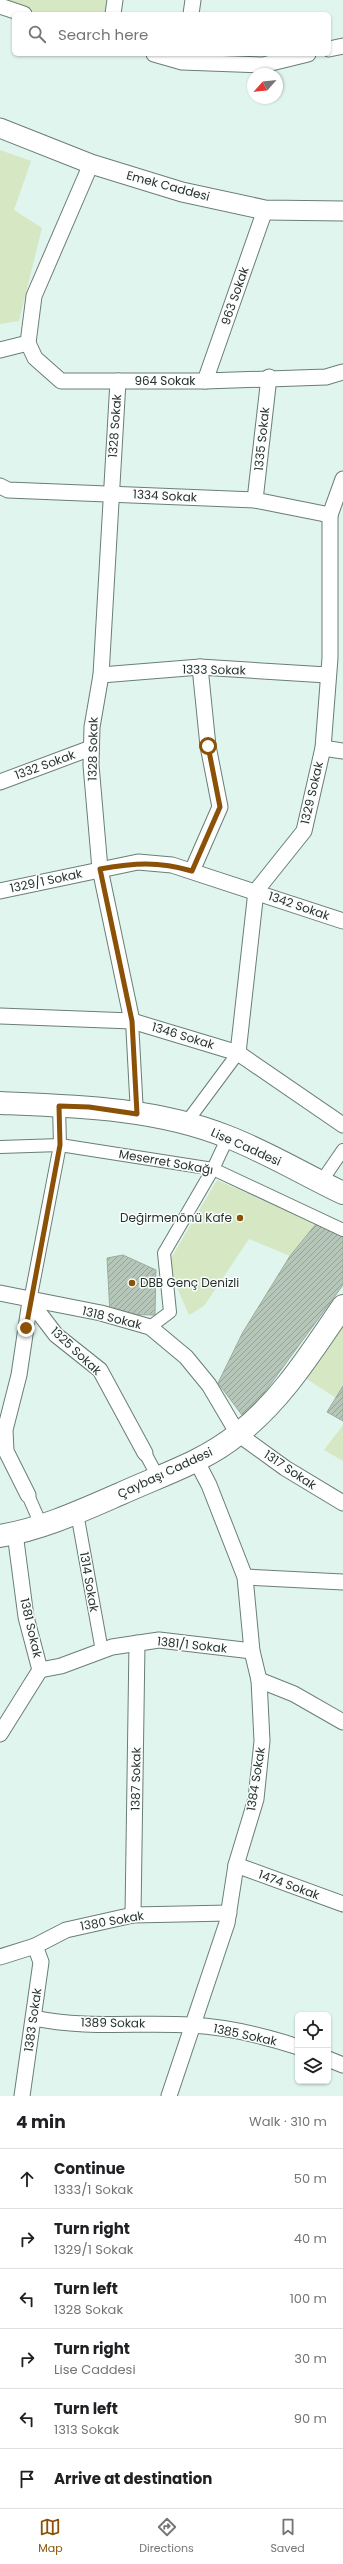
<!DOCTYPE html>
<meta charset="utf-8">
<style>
body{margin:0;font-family:Poppins,sans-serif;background:#f6f6f6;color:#202124}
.controls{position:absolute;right:12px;bottom:12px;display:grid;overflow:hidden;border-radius:6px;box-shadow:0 1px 3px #0004}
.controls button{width:36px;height:36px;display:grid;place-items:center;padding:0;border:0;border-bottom:1px solid #e0e0e0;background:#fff;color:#202124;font:20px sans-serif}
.compass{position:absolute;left:247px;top:68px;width:36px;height:36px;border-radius:50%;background:#fff;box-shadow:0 1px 3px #0004;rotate:243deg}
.stop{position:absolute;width:12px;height:12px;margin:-9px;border:3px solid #8a5107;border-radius:50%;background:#fff}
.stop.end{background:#8a5107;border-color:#fff;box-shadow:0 1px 4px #0008}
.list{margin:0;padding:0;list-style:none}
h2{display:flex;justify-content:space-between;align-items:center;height:52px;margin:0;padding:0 16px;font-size:17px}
h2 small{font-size:13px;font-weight:400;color:#757577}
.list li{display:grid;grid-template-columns:26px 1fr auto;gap:12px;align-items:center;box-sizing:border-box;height:60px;padding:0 16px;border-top:1px solid #e0e0e0}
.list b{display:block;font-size:15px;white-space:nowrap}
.list p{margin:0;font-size:13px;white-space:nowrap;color:#757577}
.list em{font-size:13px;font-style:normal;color:#757577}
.icon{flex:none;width:22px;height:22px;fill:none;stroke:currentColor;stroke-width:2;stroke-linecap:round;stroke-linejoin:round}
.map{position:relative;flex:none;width:343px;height:2096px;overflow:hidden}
.search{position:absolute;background:#fff;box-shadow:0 1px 3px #0004;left:12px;right:12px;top:12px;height:44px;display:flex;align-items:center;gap:10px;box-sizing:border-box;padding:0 14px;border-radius:6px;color:#757577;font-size:15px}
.sheet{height:412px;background:#fff}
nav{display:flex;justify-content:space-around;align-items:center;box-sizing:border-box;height:56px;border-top:1px solid #e0e0e0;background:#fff;font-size:11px;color:#757577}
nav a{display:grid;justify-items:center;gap:2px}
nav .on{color:#8a5107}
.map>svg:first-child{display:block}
.green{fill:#d6e7c3}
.building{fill:url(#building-hatch);stroke:#9dac9f}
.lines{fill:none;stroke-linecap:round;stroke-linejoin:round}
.pedestrian-casing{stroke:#6a7e76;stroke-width:14}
.minor-casing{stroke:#6a7e76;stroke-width:17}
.tertiary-casing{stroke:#6a7e76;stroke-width:21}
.secondary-casing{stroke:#6a7e76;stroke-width:24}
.pedestrian{stroke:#fff;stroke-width:12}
.minor{stroke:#fff;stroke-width:15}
.tertiary{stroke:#fff;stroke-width:19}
.secondary{stroke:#fff;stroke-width:22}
.route{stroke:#8a5107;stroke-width:5}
.poi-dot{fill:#8a5107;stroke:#fafefc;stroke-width:1.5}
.labels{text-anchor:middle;stroke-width:3;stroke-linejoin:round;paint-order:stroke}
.street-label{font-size:12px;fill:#29312e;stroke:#fafefc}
.poi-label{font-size:12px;fill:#29312e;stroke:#fafefc;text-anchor:end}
</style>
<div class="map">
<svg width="343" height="2096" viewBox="0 0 343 2096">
<defs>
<pattern id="building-hatch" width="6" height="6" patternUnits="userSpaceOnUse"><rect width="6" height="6" fill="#b6c6b8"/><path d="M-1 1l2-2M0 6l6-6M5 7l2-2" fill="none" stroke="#94a196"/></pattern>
</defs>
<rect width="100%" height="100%" fill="#e0f5ed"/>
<g class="green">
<path d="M 0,0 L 115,0 L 113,14 L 24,14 Z"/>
<path d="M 0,150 L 31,161 L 14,210 L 42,228 L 19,321 L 0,324 Z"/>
<path d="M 217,1180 L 316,1224 L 290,1256 L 249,1239 L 204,1306 L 189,1315 L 167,1265 Z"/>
<path d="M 343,1305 L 343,1386 L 336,1398 L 296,1372 Z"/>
<path d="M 343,1425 L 343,1461 L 324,1450 Z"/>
</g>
<g class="building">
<path d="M 316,1224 L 343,1237 L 343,1285 L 245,1419 L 218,1383 L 243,1332 L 290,1256 Z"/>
<path d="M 123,1255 L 156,1270 L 155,1315 L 110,1314 L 107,1258 Z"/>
<path d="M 343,1386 L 343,1421 L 327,1412 Z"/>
</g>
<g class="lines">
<g class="pedestrian-casing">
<g id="pedestrian">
<path d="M 132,1021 L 137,1114"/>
<path d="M 186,1123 L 238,1053"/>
<path d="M 0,1147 L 60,1145 L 213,1169 L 343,1230"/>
<path d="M 321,1182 L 343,1150"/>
<path d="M 30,1301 L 60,1145 L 59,1106"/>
<path d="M 150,1327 L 170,1312 L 164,1253 L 213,1169 L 228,1137"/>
<path d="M 145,1453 L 158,1477"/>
<path d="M 28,1495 L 42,1527"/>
<path d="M 77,1513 L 102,1651"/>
</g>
</g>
<g class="minor-casing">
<g id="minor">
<path d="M 0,6 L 24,14"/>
<path d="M 113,14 L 115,0"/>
<path d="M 191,14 L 193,0"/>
<path d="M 329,49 L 343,46"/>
<path d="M 154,54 L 182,62 L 263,65 L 308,54"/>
<path d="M 91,164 L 34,296 L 28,343 L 35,358 L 61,381 L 205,381 L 326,377 L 343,372"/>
<path d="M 0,350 L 28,343"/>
<path d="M 118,381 L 101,675 L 92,727 L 91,765 L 100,869 L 132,1021"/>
<path d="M 205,381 L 265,210"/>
<path d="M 0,486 L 8,490 L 255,500 L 330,515"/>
<path d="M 255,500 L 269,377"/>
<path d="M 101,675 L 200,667 L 327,675"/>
<path d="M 323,748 L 343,751"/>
<path d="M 0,782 L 91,748"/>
<path d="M 192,871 L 220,807 L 208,746 L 200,667"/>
<path d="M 0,891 L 138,862 L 172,865 L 343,921"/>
<path d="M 0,1016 L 132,1021 L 238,1053 L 343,1125"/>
<path d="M 238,1053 L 256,891 L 304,831 L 323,748 L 330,658 L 330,515 L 343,479"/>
<path d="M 0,1293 L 101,1313 L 150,1327 L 186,1357 L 209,1385 L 238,1434 L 285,1468 L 343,1503"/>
<path d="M 30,1301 L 56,1335 L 100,1370 L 145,1453"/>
<path d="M 28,1495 L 6,1451 L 5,1430 L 19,1375 L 30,1301"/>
<path d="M 245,1577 L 343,1582"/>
<path d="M 40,1670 L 61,1666 L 112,1647 L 159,1640 L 252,1651"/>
<path d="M 259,1680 L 294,1694 L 343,1722"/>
<path d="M 0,1734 L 40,1670 L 26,1617 L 15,1533"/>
<path d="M 236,1865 L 343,1904"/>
<path d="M 133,1915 L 137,1643"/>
<path d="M 0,1957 L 35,1946 L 66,1930 L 133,1915 L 229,1913"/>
<path d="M 34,2018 C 85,2029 139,2022 191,2025 C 227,2027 265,2036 298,2047"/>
<path d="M 328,2059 L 343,2065"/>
<path d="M 22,2096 L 41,1962 L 35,1946"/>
<path d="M 169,2096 L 227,1923 L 236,1865 L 256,1799 L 262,1741 L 259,1680 L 252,1651 L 245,1577 L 209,1485 L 196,1460"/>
</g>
</g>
<g class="tertiary-casing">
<path id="tertiary" d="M 0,128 L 91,164 L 182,192 L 265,210 L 343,211"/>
</g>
<g class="secondary-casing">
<g id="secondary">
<path d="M 0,1103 C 76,1106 157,1108 228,1137 C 267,1152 305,1175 343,1193"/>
<path d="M 0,1536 C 42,1529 81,1511 120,1494 C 159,1476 204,1462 238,1434 C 282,1400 312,1351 343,1306"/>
</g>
</g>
<use href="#pedestrian" class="pedestrian"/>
<use href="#minor" class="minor"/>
<use href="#tertiary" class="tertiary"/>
<use href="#secondary" class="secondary"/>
</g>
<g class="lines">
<path class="route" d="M 26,1328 L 60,1145 L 59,1106 L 89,1107 L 137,1114 L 132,1021 L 100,869 C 134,863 158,861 192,871 L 220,807 L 208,746"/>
</g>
<g class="poi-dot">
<circle cx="240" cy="1218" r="4"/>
<circle cx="132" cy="1283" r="4"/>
</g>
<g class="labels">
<g class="street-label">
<text transform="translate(168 186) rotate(15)" y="4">Emek Caddesi</text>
<text transform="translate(235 296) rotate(-71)" y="4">963 Sokak</text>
<text x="165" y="385">964 Sokak</text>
<text transform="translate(115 426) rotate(-86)" y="4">1328 Sokak</text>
<text transform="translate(262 439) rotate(-84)" y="4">1335 Sokak</text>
<text transform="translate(165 496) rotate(3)" y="4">1334 Sokak</text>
<text transform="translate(214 670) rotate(1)" y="4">1333 Sokak</text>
<text transform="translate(93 749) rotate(-89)" y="4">1328 Sokak</text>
<text transform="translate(45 765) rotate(-20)" y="4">1332 Sokak</text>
<text transform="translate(312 793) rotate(-77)" y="4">1329 Sokak</text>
<text transform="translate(46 881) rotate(-12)" y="4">1329/1 Sokak</text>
<text transform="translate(299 906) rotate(19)" y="4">1342 Sokak</text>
<text transform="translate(183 1036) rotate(17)" y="4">1346 Sokak</text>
<text transform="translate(246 1147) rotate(24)" y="4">Lise Caddesi</text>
<text transform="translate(166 1162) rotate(10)" y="4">Meserret Sokağı</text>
<text transform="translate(112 1318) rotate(14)" y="4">1318 Sokak</text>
<text transform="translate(76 1351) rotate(43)" y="4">1325 Sokak</text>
<text transform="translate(290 1470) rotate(34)" y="4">1317 Sokak</text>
<text transform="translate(165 1473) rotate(-25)" y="4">Çaybaşı Caddesi</text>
<text transform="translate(89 1582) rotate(80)" y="4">1314 Sokak</text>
<text transform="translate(31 1628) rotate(77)" y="4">1381 Sokak</text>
<text transform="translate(192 1645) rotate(6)" y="4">1381/1 Sokak</text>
<text transform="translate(136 1779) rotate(-89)" y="4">1387 Sokak</text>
<text transform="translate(256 1779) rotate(-81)" y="4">1384 Sokak</text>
<text transform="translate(289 1885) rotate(20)" y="4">1474 Sokak</text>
<text transform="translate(112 1921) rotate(-10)" y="4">1380 Sokak</text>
<text transform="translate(33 2020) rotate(-82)" y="4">1383 Sokak</text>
<text transform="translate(113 2023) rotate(1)" y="4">1389 Sokak</text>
<text transform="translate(245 2035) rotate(12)" y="4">1385 Sokak</text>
</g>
<g class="poi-label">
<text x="232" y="1222">Değirmenönü Kafe</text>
<text x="140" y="1287" text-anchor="start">DBB Genç Denizli</text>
</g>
</g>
</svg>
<div class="controls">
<button><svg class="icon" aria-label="locate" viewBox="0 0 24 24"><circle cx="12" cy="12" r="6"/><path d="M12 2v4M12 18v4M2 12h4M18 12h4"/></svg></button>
<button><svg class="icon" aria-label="layers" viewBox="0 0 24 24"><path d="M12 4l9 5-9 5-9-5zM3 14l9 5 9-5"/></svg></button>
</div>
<svg class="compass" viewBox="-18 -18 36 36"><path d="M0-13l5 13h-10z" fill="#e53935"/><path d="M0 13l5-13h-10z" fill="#757577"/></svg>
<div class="stop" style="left:208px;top:746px"></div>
<div class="stop end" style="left:26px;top:1328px"></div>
<div class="search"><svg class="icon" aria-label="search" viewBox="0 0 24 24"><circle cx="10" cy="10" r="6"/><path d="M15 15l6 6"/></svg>Search here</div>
</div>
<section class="sheet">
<h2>4 min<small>Walk · 310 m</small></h2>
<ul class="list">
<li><svg class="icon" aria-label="ahead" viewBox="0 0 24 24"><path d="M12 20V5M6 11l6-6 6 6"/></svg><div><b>Continue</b><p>1333/1 Sokak</p></div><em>50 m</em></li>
<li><svg class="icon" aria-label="right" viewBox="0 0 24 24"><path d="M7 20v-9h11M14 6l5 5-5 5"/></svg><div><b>Turn right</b><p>1329/1 Sokak</p></div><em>40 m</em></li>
<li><svg class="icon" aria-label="left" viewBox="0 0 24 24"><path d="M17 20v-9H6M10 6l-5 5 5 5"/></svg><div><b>Turn left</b><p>1328 Sokak</p></div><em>100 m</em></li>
<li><svg class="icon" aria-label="right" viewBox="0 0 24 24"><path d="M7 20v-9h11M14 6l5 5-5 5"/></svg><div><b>Turn right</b><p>Lise Caddesi</p></div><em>30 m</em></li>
<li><svg class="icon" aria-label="left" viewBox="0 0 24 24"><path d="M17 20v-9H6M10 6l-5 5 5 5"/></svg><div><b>Turn left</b><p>1313 Sokak</p></div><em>90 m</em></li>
<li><svg class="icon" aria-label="arrive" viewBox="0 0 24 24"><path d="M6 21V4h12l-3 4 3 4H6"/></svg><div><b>Arrive at destination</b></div></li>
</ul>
</section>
<nav>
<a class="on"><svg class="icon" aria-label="map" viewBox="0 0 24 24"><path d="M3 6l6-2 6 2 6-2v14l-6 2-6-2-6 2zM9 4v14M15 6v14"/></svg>Map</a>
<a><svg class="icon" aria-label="directions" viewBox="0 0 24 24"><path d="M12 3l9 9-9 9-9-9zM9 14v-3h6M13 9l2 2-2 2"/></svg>Directions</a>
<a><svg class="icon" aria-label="saved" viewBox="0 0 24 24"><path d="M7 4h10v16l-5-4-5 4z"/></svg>Saved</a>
</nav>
